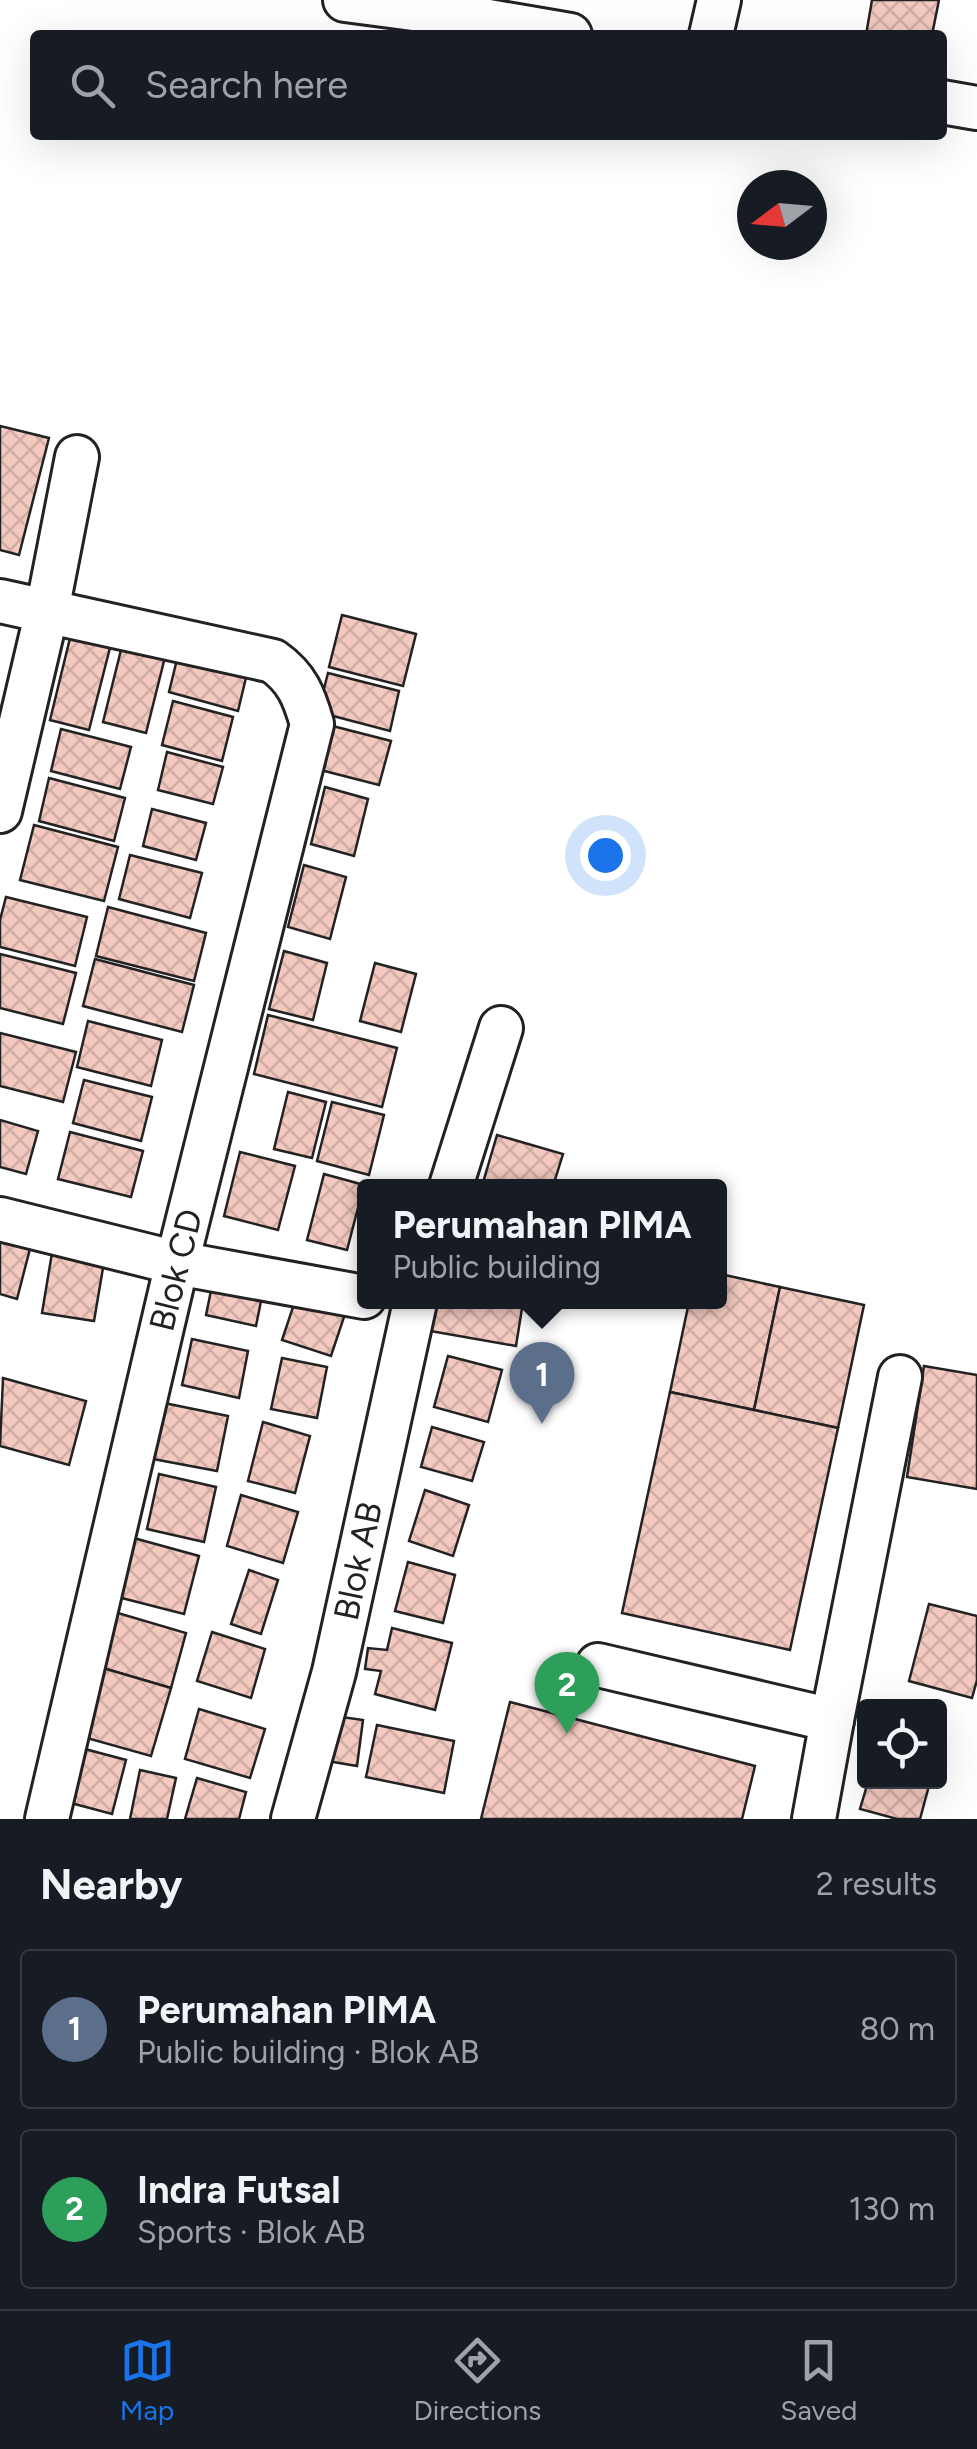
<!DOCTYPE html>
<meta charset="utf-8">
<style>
body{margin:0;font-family:Figtree,sans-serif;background:#20242c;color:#f1f3f6}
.controls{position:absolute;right:30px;bottom:30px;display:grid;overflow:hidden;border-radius:10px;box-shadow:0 10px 40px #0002}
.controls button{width:90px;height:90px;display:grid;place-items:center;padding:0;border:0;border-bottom:2px solid #363941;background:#171b24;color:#f1f3f6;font:50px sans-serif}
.compass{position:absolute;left:737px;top:170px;width:90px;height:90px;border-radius:50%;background:#171b24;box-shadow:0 10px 40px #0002;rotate:254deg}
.you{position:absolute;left:605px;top:855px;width:35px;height:35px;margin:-25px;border:8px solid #fff;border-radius:50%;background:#1a73e8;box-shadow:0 0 0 15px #1a73e833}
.badge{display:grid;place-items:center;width:65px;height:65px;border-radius:50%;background:#1a73e8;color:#fff;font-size:32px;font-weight:700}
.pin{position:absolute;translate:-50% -82px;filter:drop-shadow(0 2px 5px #0008)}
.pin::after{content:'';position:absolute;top:52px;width:35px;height:30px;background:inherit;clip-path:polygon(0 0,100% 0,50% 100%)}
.popup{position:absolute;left:357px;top:1179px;width:370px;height:130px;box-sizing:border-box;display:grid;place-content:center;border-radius:10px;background:#171b24;filter:drop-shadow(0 2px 8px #0005);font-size:32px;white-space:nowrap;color:#9ea1a6}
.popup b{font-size:38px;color:#f1f3f6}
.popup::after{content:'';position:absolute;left:50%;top:100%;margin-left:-20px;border:20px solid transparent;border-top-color:#171b24}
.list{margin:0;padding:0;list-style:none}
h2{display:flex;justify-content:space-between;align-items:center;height:130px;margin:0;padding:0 40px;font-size:42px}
h2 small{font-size:32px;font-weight:400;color:#9ea1a6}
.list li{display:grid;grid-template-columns:65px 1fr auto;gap:30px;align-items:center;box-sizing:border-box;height:160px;margin:0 20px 20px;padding:0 20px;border:2px solid #363941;border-radius:10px}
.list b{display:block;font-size:38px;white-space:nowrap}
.list p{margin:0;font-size:32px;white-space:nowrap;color:#9ea1a6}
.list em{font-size:32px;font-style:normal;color:#9ea1a6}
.icon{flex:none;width:55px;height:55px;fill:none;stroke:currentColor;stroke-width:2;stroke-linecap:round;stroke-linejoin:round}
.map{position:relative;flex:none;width:977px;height:1819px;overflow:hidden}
.search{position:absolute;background:#171b24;box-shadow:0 10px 40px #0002;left:30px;right:30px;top:30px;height:110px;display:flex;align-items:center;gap:25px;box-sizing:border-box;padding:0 35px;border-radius:10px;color:#9ea1a6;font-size:38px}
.sheet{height:490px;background:#171b24}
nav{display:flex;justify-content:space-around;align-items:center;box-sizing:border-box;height:140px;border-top:2px solid #363941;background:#171b24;font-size:28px;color:#9ea1a6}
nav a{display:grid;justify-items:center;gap:5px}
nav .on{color:#1a73e8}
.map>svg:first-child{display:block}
.building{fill:url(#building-cross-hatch);stroke:#222;stroke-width:2.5}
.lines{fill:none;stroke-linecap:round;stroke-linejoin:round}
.street-casing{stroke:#222;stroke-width:48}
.street{stroke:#fff;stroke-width:42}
.labels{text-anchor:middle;stroke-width:8;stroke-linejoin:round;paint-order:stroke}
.street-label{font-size:35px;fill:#222;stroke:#fff}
</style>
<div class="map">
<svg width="977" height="1819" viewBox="0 0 977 1819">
<defs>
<pattern id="building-cross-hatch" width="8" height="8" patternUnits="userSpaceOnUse" patternTransform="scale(2.5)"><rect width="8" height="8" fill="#f3c9c0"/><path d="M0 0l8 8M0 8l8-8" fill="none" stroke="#d0aca5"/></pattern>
</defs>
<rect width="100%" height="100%" fill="#fff"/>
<g class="building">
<path d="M 872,0 L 939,0 L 932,35 L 866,35 Z"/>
<path d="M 0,426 L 49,438 L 19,555 L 0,550 Z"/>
<path d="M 342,615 L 416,634 L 403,686 L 329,667 Z"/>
<path d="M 72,630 L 112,640 L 89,730 L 50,720 Z"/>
<path d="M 124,638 L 167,649 L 146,733 L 103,722 Z"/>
<path d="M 181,643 L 250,661 L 238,711 L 169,692 Z"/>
<path d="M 328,673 L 399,691 L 390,731 L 318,712 Z"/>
<path d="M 173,701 L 233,717 L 222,761 L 162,745 Z"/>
<path d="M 321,723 L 391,741 L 379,785 L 309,767 Z"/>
<path d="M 61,729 L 131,747 L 120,789 L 51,771 Z"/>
<path d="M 167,752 L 223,767 L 213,804 L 158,790 Z"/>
<path d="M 49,778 L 125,798 L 114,841 L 39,821 Z"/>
<path d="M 325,787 L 368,799 L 354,856 L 311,844 Z"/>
<path d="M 152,809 L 206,823 L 196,860 L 143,846 Z"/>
<path d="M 34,825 L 118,847 L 104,901 L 20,880 Z"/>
<path d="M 130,855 L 202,873 L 190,918 L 119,899 Z"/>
<path d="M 304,865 L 346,877 L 330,939 L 288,927 Z"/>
<path d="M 6,897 L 87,917 L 75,966 L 0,947 L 0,920 Z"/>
<path d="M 108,907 L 206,933 L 194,981 L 96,956 Z"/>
<path d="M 284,951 L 327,963 L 313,1020 L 269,1009 Z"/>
<path d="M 0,954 L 76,973 L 63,1024 L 0,1008 Z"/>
<path d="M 95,959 L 194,985 L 182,1032 L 83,1006 Z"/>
<path d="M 375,963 L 416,974 L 401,1032 L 360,1021 Z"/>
<path d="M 268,1015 L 397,1048 L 382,1107 L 254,1074 Z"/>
<path d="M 88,1021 L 162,1040 L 151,1086 L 77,1067 Z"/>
<path d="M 0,1033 L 76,1052 L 63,1102 L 0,1086 Z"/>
<path d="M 84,1080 L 152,1097 L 141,1141 L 73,1123 Z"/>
<path d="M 288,1092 L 326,1102 L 312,1158 L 274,1149 Z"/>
<path d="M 332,1102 L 384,1115 L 369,1175 L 317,1161 Z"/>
<path d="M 0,1120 L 38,1131 L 26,1174 L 0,1167 Z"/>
<path d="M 70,1132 L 143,1151 L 131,1197 L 58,1179 Z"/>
<path d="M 497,1135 L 563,1154 L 553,1186 L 482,1186 Z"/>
<path d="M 240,1152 L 295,1166 L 278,1230 L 224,1216 Z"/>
<path d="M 324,1174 L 364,1185 L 347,1250 L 307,1240 Z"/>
<path d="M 0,1232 L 32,1241 L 17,1299 L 0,1294 Z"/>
<path d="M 52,1253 L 104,1262 L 94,1321 L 42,1313 Z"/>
<path d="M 720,1274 L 780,1287 L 754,1410 L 670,1392 L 689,1302 L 720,1302 Z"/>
<path d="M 214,1276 L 264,1286 L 256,1326 L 206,1315 Z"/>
<path d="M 780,1287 L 864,1305 L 838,1428 L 754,1410 Z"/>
<path d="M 299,1289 L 348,1305 L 331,1356 L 282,1340 Z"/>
<path d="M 423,1302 L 523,1302 L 516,1346 L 419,1329 Z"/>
<path d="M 192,1339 L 248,1351 L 239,1398 L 182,1385 Z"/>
<path d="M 448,1356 L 502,1370 L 488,1422 L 434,1407 Z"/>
<path d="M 282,1358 L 327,1367 L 317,1418 L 271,1409 Z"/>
<path d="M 924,1366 L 977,1375 L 977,1489 L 907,1477 Z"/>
<path d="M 3,1378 L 86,1401 L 69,1465 L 0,1446 Z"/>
<path d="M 670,1392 L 838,1428 L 790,1650 L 622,1613 Z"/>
<path d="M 164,1403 L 228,1416 L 217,1471 L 153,1459 Z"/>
<path d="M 263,1422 L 310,1436 L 295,1493 L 248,1481 Z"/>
<path d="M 432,1427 L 484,1442 L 472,1481 L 421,1467 Z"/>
<path d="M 159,1474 L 216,1487 L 204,1542 L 147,1529 Z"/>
<path d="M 425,1490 L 469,1505 L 453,1556 L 409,1541 Z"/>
<path d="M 241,1495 L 298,1512 L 283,1563 L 227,1546 Z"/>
<path d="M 130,1537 L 199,1556 L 184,1614 L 114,1596 Z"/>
<path d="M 408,1562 L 455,1575 L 443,1623 L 395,1611 Z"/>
<path d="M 249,1570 L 278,1580 L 261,1634 L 231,1624 Z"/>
<path d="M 929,1604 L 977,1616 L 977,1680 L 972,1698 L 909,1681 Z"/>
<path d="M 111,1611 L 186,1633 L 171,1688 L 96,1666 Z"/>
<path d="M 392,1628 L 452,1643 L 435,1710 L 375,1694 L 381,1671 L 365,1669 L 368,1648 L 387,1650 Z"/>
<path d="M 212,1632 L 265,1649 L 251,1698 L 197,1681 Z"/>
<path d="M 96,1666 L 171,1688 L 151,1756 L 76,1735 Z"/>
<path d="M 510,1702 L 755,1766 L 742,1819 L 481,1819 Z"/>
<path d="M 199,1709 L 265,1729 L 250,1778 L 185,1759 Z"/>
<path d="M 328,1715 L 363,1720 L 357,1766 L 321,1760 Z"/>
<path d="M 377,1725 L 454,1741 L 444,1793 L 366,1777 Z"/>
<path d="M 70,1745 L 126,1760 L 112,1814 L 56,1799 Z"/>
<path d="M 140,1770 L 176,1778 L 167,1819 L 130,1819 Z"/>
<path d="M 197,1778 L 246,1792 L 239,1819 L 185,1819 Z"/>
<path d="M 868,1782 L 930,1782 L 920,1819 L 897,1819 L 860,1809 Z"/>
</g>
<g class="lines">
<g class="street-casing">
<g id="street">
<path d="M 345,0 L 436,12"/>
<path d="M 435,0 L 436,12 L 570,35"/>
<path d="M 711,35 L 719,0"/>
<path d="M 942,102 L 977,108"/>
<path d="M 0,601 L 273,661 C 297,678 304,696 312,724 L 177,1263 L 47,1819"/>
<path d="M 0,811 L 47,611 L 77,457"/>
<path d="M 451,1186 L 501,1028"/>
<path d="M 0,1219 L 177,1263 L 364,1297"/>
<path d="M 598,1665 L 832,1720 L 814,1819"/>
<path d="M 832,1720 L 900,1377"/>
<path d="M 293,1819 L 334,1672 L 415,1302"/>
</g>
</g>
<use href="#street" class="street"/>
</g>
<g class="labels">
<g class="street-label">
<text transform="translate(176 1270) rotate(-76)" y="12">Blok CD</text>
<text transform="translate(358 1561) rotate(-78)" y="12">Blok AB</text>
</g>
</g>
</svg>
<div class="controls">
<button><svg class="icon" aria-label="locate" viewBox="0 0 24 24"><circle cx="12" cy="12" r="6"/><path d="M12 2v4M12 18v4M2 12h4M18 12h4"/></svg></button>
</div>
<svg class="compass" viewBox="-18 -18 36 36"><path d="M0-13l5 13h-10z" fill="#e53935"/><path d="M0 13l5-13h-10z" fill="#9ea1a6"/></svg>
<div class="you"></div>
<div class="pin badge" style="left:542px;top:1424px;background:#5c6f8a">1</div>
<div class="popup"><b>Perumahan PIMA</b>Public building</div>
<div class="pin badge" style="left:567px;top:1734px;background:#2e9e5b">2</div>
<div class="search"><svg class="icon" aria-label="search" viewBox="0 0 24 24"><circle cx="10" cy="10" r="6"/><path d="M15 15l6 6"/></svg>Search here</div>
</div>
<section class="sheet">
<h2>Nearby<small>2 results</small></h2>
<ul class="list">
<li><span class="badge" style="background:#5c6f8a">1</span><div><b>Perumahan PIMA</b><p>Public building · Blok AB</p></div><em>80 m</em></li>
<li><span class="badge" style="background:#2e9e5b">2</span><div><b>Indra Futsal</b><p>Sports · Blok AB</p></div><em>130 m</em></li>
</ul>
</section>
<nav>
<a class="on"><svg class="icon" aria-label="map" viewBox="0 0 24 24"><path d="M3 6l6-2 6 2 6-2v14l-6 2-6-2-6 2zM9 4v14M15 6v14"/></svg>Map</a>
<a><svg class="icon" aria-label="directions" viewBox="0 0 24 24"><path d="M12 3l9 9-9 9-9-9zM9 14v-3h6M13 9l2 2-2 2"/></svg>Directions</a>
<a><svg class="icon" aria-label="saved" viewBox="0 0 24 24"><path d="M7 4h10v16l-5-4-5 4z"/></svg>Saved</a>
</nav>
